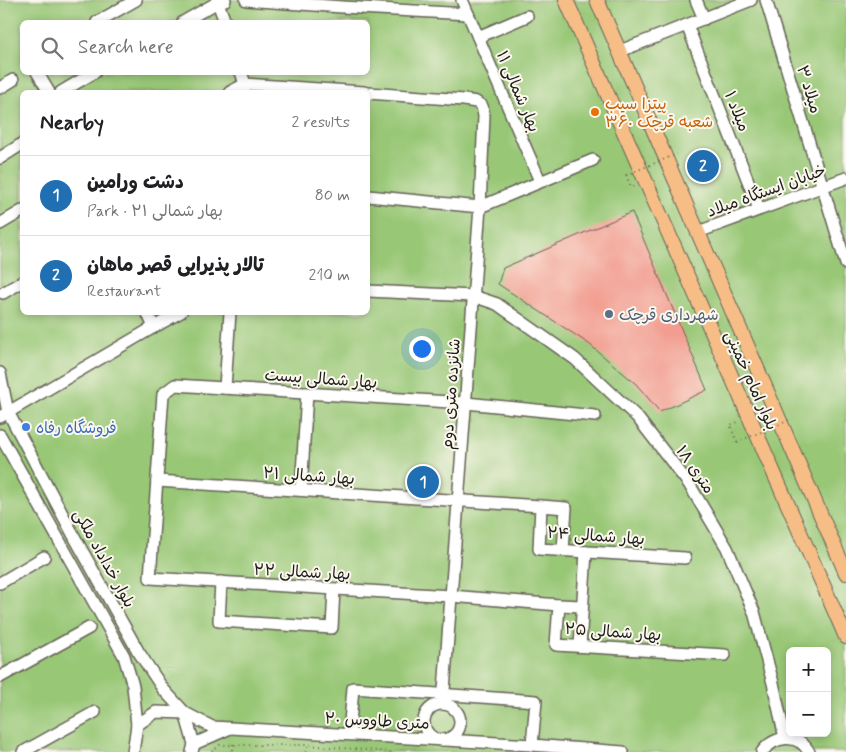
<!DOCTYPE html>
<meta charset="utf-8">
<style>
body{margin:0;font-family:Mynerve,"Playpen Sans Arabic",sans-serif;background:#f6f6f6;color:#202124}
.controls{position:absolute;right:15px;bottom:15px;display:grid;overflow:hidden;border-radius:8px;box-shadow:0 2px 8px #0003}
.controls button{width:45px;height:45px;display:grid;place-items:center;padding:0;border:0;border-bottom:1px solid #e0e0e0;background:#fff;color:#202124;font:25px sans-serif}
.you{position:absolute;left:421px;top:348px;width:18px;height:18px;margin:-12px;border:4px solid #fff;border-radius:50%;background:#1a73e8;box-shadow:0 0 0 8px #1a73e833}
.badge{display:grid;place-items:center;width:32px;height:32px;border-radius:50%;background:#1f6fb2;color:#fff;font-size:16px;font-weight:700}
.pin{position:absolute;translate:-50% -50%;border:2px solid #fff;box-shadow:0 1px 5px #0006}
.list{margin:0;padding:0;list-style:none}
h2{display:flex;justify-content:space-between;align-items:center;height:65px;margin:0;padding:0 20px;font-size:21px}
h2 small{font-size:16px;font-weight:400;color:#757577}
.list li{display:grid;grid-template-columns:32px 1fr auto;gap:15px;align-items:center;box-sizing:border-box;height:80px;padding:0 20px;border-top:1px solid #e0e0e0}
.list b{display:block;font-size:19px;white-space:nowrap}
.list p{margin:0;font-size:16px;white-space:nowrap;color:#757577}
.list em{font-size:16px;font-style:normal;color:#757577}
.icon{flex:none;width:28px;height:28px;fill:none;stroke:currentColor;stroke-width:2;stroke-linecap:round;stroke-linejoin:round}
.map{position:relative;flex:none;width:846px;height:752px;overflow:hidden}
.search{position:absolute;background:#fff;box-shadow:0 2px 8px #0003;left:20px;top:20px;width:350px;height:55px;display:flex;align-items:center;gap:12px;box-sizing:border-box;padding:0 18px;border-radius:8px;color:#757577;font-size:19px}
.panel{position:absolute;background:#fff;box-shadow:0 2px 8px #0003;left:20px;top:90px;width:350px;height:225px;border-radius:8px}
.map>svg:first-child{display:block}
.green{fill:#98c776;stroke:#5a7249;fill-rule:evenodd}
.building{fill:#f29d90}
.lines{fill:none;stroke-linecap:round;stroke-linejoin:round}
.minor-casing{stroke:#656256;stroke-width:14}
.major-casing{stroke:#656256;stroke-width:16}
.path{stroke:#656256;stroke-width:2;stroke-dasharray:1 4;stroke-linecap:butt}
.minor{stroke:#fff;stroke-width:11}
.major{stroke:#f6be86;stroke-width:14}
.path-bridge{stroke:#656256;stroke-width:2;stroke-dasharray:1 4;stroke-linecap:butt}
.food-dot{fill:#e8710a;stroke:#fbf7ec;stroke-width:2}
.service-dot{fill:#5c6f8a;stroke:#fbf7ec;stroke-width:2}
.shop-dot{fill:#3f7fe0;stroke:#fbf7ec;stroke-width:2}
.labels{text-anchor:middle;stroke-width:4;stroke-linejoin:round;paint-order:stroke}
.street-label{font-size:16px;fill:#1c1c1c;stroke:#fbf7ec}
.food-label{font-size:16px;fill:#c56008;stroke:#fbf7ec;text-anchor:start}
.service-label{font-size:16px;fill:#4e5e75;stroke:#fbf7ec;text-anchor:start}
.shop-label{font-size:16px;fill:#366cbe;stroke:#fbf7ec;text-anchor:start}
</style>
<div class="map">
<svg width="846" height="752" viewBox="0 0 846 752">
<rect width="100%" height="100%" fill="#fbf7ec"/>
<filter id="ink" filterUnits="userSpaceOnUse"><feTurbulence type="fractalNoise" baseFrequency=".02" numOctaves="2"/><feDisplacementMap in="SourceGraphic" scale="10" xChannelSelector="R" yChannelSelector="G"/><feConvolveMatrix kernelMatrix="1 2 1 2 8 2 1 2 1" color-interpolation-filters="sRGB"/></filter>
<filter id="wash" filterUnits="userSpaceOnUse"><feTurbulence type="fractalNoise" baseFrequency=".0096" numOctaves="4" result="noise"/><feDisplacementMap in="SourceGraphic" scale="20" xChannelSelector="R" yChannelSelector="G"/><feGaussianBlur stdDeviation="1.12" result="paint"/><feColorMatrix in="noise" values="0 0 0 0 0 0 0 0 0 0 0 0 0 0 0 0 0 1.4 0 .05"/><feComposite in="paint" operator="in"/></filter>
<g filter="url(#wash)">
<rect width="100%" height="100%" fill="#ece3c3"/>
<path class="green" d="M 0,0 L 846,0 L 846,752 L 0,752 ZM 22,22 L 368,22 L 368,72 L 22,72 ZM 22,92 L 368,92 L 368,312 L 22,312 ZM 790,651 L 827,651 L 827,733 L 790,733 Z"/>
<g id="blocks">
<path class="building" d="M 632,212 L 707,390 L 660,412 L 636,384 L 589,344 L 498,284 L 503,268 Z"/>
</g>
</g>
<g filter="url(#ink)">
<use href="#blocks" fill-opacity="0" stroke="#656256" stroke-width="1"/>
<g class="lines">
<g class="minor-casing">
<g id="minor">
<path d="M 217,0 L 225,22"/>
<path d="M 246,0 L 342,7 L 468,14"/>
<path d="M 462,0 L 540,181"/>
<path d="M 696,0 L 704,19"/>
<path d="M 766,0 L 846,264"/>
<path d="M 97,22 L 136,0"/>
<path d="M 183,22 L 218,2 L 225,0"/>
<path d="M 687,25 L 759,209"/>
<path d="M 478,37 L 527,16"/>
<path d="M 620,51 L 751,0"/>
<path d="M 37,72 L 49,92"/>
<path d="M 241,72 L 245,84 L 245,91"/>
<path d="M 0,88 L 13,80"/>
<path d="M 61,92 L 95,72"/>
<path d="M 230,92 L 245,84 L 364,92"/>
<path d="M 368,93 L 464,100 L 476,102 L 482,106 L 484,116 L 480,207 L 443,704"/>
<path d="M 0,158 L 22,144"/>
<path d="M 368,196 L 480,207 L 593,160"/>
<path d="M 0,224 L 22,211"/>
<path d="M 698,232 L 846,178"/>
<path d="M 368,291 L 473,296 L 497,304 L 575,359 L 637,417 L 689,484 L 727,548 L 754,612 L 773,683 L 785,738"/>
<path d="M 3,293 L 22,282"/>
<path d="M 147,312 L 154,327"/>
<path d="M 0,373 L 8,412 L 75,538 L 138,651 L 163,689 L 185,713 L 194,744 L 192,752"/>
<path d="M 225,388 L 230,312"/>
<path d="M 595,416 L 466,403 L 175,385 L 163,394 L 150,578 L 451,596 L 559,605 L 556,645 L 725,655"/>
<path d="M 0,417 L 154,327 L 181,312"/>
<path d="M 0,435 L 124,656 L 133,686 L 137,725 L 133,752"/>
<path d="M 157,481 L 541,506 L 539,549 L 685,558"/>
<path d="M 301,490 L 307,393"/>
<path d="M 541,506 L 566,508 L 563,550"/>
<path d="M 221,582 L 219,621 L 332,628 L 334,589"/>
<path d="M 0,583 L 44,557"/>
<path d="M 559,605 L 582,606"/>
<path d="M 580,646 L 586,552"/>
<path d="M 0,677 L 89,628"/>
<circle cx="442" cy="722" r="18"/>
<path d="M 137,725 L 156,712 L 185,713 L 212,727 L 532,745 L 623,752"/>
<path d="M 349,734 L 353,688 L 536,701 L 532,745"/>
<path d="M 194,744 L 228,729"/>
<path d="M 23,752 L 95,712"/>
<path d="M 762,752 C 774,736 798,732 809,752"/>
</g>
</g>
<g class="major-casing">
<g id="major">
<path d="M 566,0 L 846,637"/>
<path d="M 597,0 L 846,573"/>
</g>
</g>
<g class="path">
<path d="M 626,175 L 631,187 L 635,186"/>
<path d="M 737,442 L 730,425 L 738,422"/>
<path d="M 233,744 L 233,752"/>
<path d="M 212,752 L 220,745 L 307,745"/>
<path d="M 307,752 L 307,745 L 391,752"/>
</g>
<use href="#minor" class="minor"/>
<use href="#major" class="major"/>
<g class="path-bridge">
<path d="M 626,175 L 677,154"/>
<path d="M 737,442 L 790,420"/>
</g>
</g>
</g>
<circle class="food-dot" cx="595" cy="112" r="5"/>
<circle class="service-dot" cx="609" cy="314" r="5"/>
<circle class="shop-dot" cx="26" cy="427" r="5"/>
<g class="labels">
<g class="street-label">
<text transform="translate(810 89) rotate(73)" y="6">میلاد ۳</text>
<text transform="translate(519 91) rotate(67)" y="6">بهار شمالی ۱۱</text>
<text transform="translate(738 111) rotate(68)" y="6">میلاد ۱</text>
<text transform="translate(766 190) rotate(-20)" y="6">خیابان ایستگاه میلاد</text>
<text transform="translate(321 378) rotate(4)" y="6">بهار شمالی بیست</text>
<text transform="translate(752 380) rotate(66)" y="6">بلوار امام خمینی</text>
<text transform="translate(450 394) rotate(-86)" y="6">شانزده متری دوم</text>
<text transform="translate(696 469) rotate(55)" y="6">۱۸ متری</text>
<text transform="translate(309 475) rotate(4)" y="6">بهار شمالی ۲۱</text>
<text transform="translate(596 535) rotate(4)" y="6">بهار شمالی ۲۴</text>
<text transform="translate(105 558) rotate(61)" y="6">بلوار خداداد ملکی</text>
<text transform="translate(302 571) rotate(3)" y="6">بهار شمالی ۲۲</text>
<text transform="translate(613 631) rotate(4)" y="6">بهار شمالی ۲۵</text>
<text transform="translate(377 720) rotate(3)" y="6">۲۰ متری طاووس</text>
</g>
<g class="food-label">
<text x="605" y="109">پیتزا سیب<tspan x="605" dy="18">۳۶۰ شعبه قرچک</tspan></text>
</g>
<g class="service-label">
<text x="619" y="320">شهرداری قرچک</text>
</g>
<g class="shop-label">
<text x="36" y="433">فروشگاه رفاه</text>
</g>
</g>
</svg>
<div class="controls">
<button>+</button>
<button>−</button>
</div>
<div class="you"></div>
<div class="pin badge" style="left:423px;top:482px">1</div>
<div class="pin badge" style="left:703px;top:166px">2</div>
<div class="search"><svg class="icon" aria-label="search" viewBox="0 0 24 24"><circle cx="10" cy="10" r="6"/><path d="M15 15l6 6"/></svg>Search here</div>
<section class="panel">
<h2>Nearby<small>2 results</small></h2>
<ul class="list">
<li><span class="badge">1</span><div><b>دشت ورامین</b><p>Park · بهار شمالی ۲۱</p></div><em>80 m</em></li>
<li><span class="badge">2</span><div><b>تالار پذیرایی قصر ماهان</b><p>Restaurant</p></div><em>210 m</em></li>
</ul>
</section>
</div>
